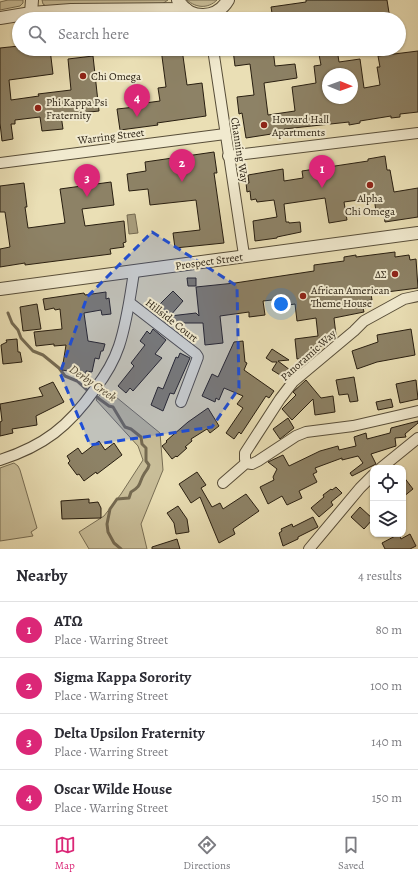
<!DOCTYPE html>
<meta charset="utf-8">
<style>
body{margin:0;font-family:Alegreya,serif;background:#f7f7f7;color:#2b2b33}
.controls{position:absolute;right:12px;bottom:12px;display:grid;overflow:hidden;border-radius:8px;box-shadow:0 1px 3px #0004}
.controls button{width:36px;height:36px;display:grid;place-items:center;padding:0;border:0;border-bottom:1px solid #e1e1e2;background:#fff;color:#2b2b33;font:20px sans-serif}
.compass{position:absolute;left:322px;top:68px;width:36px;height:36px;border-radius:50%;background:#fff;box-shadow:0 1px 3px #0004;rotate:91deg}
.you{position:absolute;left:281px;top:304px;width:14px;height:14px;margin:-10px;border:3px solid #fff;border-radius:50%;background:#1a73e8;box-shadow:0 0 0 6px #1a73e833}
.badge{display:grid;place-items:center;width:26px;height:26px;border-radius:50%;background:#db2777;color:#fff;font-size:13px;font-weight:700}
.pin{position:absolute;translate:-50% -33px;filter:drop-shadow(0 1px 2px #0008)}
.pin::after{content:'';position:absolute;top:21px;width:14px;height:12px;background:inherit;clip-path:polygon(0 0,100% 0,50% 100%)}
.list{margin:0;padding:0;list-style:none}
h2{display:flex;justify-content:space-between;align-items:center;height:52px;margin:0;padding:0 16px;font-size:17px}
h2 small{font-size:13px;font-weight:400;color:#7c7c81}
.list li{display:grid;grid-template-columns:26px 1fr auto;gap:12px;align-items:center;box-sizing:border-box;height:56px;padding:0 16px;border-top:1px solid #e1e1e2}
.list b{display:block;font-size:15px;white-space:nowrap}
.list p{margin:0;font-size:13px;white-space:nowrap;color:#7c7c81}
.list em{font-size:13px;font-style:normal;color:#7c7c81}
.icon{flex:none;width:22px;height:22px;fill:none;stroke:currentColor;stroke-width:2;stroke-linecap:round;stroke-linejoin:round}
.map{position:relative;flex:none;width:418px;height:549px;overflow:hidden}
.search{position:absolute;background:#fff;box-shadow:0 1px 3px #0004;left:12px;right:12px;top:12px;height:44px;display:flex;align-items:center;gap:10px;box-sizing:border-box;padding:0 14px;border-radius:22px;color:#7c7c81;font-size:15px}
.sheet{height:276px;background:#fff}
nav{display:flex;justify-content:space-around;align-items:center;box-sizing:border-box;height:56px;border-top:1px solid #e1e1e2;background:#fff;font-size:11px;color:#7c7c81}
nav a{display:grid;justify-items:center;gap:2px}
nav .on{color:#db2777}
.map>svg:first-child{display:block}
.green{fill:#c9be99;stroke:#786e54}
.water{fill:#a89d7d;stroke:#756a51}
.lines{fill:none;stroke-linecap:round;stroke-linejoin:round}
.stream{stroke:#756a51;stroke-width:3}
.building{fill:#8d8266;stroke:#281e10;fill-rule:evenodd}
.minor-casing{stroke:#584e39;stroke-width:12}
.tertiary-casing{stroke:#584e39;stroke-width:14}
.minor{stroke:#f1eacf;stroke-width:10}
.tertiary{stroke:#f1eacf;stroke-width:12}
.marked{fill:#1d4ed8;fill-opacity:0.2;stroke:#1d4ed8;stroke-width:3;stroke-dasharray:8 5;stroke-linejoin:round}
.poi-dot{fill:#8f2418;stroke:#f1eacf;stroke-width:1.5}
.labels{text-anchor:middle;stroke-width:4;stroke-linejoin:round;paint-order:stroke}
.poi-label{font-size:11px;fill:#281e10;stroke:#f1eacf;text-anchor:start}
.street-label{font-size:11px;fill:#281e10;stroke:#f1eacf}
.water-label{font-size:12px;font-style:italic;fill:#554a36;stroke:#f1eacf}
</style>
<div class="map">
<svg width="418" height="549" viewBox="0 0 418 549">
<rect width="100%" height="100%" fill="#eadfb5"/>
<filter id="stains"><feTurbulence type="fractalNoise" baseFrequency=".005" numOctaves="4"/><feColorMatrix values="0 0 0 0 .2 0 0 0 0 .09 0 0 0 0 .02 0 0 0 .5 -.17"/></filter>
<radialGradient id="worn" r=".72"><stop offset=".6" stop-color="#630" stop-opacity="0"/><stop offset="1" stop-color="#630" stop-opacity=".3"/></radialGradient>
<g class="green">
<path d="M 8,0 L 23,0 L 23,3 L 20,6 L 0,10 L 0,2 Z"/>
<path d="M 42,0 L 168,0 L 162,4 L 46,6 L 43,4 Z"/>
<path d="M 187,0 L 217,0 C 208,9 196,8 187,0 Z"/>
<path d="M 105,388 L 160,433 L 163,470 L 141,524 L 147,549 L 89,549 L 79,532 L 104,516 L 121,494 L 143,460 L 138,446 L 96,400 Z"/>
<path d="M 14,463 L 18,466 L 20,470 L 37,528 L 31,532 L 33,536 L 0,541 L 0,468 Z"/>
</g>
<path class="water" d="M 135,214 L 138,233 L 129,234 L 127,215 Z"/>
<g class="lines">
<path class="stream" d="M 8,313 L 12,323 L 18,330 L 21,338 L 33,351 L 43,355 L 59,368 L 65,376 L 77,381 L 87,390 L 109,406 L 113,407 L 125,427 L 131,429 L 141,437 L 142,444 L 146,448 L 146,461 L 149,465 C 148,470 146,470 144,474 C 139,482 142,486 131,492 L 129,498 L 117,499 L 110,509 L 107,524 L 108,532 L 114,543 L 121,549"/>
</g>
<g class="building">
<path d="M 306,0 L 387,0 L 390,19 L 273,19 L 271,7 L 306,2 Z"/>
<path d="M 19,46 L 19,49 L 50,49 L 53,74 L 9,80 L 11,100 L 39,96 L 38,94 L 71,90 L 68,59 L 93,56 L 99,111 L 61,115 L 63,129 L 42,131 L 40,117 L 15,120 L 15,124 L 11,124 L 13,139 L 2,141 L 0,123 L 0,48 Z"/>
<path d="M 161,49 L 182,49 L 187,85 L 202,83 L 206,116 L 157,123 L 158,125 L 120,130 L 117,109 L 145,106 L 145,103 L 160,101 L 158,88 L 166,87 Z"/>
<path d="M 244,49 L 273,49 L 275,66 L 295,64 L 297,78 L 264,83 L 268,115 L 295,111 L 292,87 L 316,83 L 314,66 L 321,65 L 318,49 L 337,49 L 339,62 L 360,59 L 364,88 L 380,85 L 377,67 L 380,67 L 378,56 L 418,51 L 418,112 L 400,114 L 400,117 L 391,118 L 391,116 L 360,121 L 360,123 L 349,125 L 349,122 L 284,129 L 284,132 L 246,138 L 242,113 L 239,114 L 237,97 L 254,95 L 250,64 L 235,66 L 233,50 ZM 328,74 L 352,74 L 352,98 L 328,98 Z"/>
<path d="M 214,152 L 217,173 L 214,173 L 224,243 L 175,248 L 173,233 L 200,230 L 196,200 L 150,205 L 148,189 L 129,191 L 127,174 L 146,171 L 145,162 Z"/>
<path d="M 385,156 L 387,170 L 390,170 L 394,192 L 418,188 L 418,217 L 385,222 L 383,210 L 376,211 L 374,198 L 344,202 L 347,220 L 329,223 L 325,198 L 284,204 L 286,222 L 289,222 L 289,223 L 300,222 L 301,232 L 277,237 L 277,238 L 255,241 L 253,221 L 277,217 L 274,200 L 257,202 L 256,199 L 251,200 L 250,191 L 247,192 L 246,183 L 249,183 L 248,175 L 283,169 L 284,181 L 303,178 L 302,171 L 368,161 L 368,159 Z"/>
<path d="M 111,182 L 114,205 L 82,209 L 85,226 L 124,221 L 126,242 L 123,243 L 124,247 L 110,249 L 111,254 L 25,265 L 25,263 L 0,267 L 0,249 L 10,247 L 5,212 L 0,212 L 0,186 L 24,183 L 27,207 L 25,207 L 28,228 L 65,223 L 60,189 Z"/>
<path d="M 395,252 L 395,257 L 409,255 L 410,260 L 416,259 L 418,288 L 371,294 L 372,300 L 365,301 L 366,308 L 363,308 L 364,312 L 334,318 L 336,335 L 323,346 L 314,347 L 315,352 L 313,352 L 313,355 L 310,355 L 310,358 L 297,359 L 295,339 L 318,336 L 316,318 L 297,321 L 295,304 L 282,306 L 281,299 L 263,301 L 265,315 L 249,317 L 249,312 L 220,316 L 223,343 L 205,345 L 203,323 L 180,323 L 177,326 L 173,322 L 165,322 L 160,317 L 167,316 L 157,307 L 173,291 L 183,301 L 170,316 L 196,313 L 199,316 L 196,287 L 235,283 L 314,271 L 314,265 L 344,261 L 344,257 L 356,255 L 356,257 Z"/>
<path d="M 187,278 L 196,278 L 196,286 L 188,286 Z"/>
<path d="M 106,292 L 106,299 L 109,298 L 111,314 L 102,315 L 101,310 L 84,313 L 88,341 L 105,344 L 103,351 L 101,351 L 99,359 L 95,358 L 92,372 L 86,371 L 86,374 L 62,370 L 66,345 L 54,346 L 54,344 L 36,346 L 34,332 L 62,329 L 60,309 L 55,310 L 54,308 L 45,310 L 43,299 L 84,293 L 85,295 Z"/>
<path d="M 37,304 L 41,329 L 23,331 L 20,307 Z"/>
<path d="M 153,329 L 166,340 L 155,354 L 162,358 L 133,391 L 130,388 L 126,393 L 118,386 L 134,366 L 131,363 L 145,345 L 140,341 L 147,331 L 150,334 Z"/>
<path d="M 411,329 L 415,355 L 377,362 L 357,369 L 352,351 L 378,342 L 377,335 Z"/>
<path d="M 17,339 L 18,352 L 20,352 L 22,362 L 3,364 L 1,345 L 7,342 L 6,340 Z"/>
<path d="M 243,341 L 245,362 L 247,363 L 244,370 L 274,391 L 269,398 L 266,396 L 241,434 L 239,432 L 234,439 L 226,433 L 243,408 L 237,404 L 243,396 L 224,388 L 219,400 L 216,398 L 215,402 L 202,396 L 212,374 L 218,377 L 234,342 Z"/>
<path d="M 272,349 L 289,360 L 278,361 L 290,370 L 285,378 L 272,370 L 277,362 L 272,362 L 266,358 Z"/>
<path d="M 180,353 L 190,358 L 174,394 L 170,393 L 163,411 L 151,405 L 158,387 L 163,389 L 176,357 L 178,358 Z"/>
<path d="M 354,377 L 358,401 L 350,402 L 348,394 L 339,395 L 336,380 Z"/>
<path d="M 306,380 L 321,398 L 333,396 L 335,412 L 315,415 L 313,399 L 292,420 L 282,409 L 296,395 L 293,392 Z"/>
<path d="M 416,380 L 418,399 L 400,403 L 396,384 Z"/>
<path d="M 53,382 L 64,402 L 36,416 L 37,425 L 12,429 L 13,433 L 0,436 L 0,422 L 2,421 L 0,404 L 43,396 L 39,388 Z"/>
<path d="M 391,399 L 393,407 L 378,410 L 376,402 Z"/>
<path d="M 208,408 L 219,426 L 210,433 L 207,429 L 191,439 L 192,441 L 185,447 L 187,448 L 177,457 L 176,456 L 172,459 L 162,446 L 167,442 L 166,441 L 188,422 Z"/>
<path d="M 288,418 L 294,428 L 280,439 L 273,429 Z"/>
<path d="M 418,421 L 418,423 L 405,434 L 406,437 L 395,438 L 396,446 L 371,454 L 376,464 L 352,476 L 350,473 L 363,463 L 358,456 L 342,460 L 342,458 L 315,468 L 317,472 L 313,474 L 317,482 L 299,491 L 302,498 L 287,505 L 282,496 L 268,504 L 260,487 L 274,480 L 273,477 L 277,469 L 268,462 L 283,455 L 289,466 L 320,451 L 338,446 L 339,450 L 356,446 L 354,437 L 366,433 L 367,439 L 390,433 L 391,428 Z"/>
<path d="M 99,441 L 105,450 L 114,443 L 122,455 L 97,474 L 96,472 L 84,481 L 79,474 L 77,475 L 68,463 L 70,461 L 67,456 L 78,448 L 82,454 Z"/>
<path d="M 197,472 L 206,485 L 201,488 L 212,507 L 220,503 L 223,509 L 246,494 L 259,511 L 233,529 L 235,534 L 219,543 L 200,497 L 191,503 L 179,484 Z"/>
<path d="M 403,476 L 413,489 L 403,497 Z"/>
<path d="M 336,487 L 342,493 L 331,502 L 333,505 L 319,517 L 311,508 L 324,497 L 323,495 L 331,489 L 332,490 Z"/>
<path d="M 89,499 L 89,503 L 98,502 L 101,508 L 101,518 L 62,519 L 61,501 Z"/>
<path d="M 178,506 L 187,519 L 189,532 L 176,534 L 174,523 L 167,513 Z"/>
<path d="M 360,507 L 373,519 L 364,529 L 351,517 Z"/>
<path d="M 313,517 L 318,527 L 298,537 L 298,539 L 283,546 L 279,533 L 282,531 L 281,529 L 292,524 L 293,527 Z"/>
<path d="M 399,534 L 401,539 L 410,534 L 416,546 L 410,549 L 385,549 L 382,543 Z"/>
<path d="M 177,539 L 180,549 L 152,549 L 152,547 Z"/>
</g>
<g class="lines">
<g class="minor-casing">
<g id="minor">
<path d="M 213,49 L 244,255"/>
<path d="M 228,156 L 418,133"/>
<path d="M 0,163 L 225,134"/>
<path d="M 130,303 L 196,354 L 198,357 L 181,402"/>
<path d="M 0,460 C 44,446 69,426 95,389 C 105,376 114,361 119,346 C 127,322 130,297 134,272"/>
<path d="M 246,463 L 245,459 L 245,453 L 280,399 L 293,382 L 354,331 L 364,321 L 404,299 L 418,296"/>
<path d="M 381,468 L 418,438"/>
<path d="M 223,483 L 246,463 L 252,464 L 258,461 L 296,436 L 306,432 L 353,426 L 418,411"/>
<path d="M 309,549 L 360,488 L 373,475"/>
</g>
</g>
<g class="tertiary-casing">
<g id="tertiary">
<path d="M 178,0 C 190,21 217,19 228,0"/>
<path d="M 31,13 L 32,0"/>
<path d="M 0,18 L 31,13 L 71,10 L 186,9"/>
<path d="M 0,289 C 139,271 279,251 418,233"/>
</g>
</g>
<use href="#minor" class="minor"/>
<use href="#tertiary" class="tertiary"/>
</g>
<path class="marked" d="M 152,232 L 237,286 L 239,388 L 212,427 L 90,445 L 60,373 L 87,297 Z"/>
<g class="poi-dot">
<circle cx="83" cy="76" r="4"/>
<circle cx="38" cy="108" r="4"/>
<circle cx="264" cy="125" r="4"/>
<circle cx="370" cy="185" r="4"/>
<circle cx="395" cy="274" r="4"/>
<circle cx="303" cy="296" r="4"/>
</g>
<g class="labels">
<g class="poi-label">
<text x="91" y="80">Chi Omega</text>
<text x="46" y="106">Phi Kappa Psi<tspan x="46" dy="13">Fraternity</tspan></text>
<text x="272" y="123">Howard Hall<tspan x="272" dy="13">Apartments</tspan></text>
<text x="370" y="202" text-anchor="middle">Alpha<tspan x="370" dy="13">Chi Omega</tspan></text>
<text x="387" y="278" text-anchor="end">ΔΣ</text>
<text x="311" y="294">African American<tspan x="311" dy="13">Theme House</tspan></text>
</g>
<g class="street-label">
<text transform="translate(111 136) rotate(-7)" y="4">Warring Street</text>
<text transform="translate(240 150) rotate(81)" y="4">Channing Way</text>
<text transform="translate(209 261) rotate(-8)" y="4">Prospect Street</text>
<text transform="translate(172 320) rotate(38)" y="4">Hillside Court</text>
<text transform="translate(308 355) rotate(-42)" y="4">Panoramic Way</text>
</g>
<g class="water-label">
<text transform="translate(93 383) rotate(35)" y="4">Derby Creek</text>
</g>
</g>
<rect width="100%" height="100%" filter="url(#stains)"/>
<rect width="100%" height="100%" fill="url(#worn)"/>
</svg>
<div class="controls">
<button><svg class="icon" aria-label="locate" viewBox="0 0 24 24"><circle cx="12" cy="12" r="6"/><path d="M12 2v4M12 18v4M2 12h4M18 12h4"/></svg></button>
<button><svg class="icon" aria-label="layers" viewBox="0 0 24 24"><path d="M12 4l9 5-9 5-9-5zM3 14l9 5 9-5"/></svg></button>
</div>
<svg class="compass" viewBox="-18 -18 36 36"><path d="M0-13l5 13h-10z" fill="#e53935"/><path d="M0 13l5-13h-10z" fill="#7c7c81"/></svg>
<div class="you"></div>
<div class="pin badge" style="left:322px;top:188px">1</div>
<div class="pin badge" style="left:182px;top:182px">2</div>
<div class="pin badge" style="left:87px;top:197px">3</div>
<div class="pin badge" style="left:137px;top:117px">4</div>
<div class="search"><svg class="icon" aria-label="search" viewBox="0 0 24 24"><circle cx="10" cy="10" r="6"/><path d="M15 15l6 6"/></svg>Search here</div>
</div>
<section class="sheet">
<h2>Nearby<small>4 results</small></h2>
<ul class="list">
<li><span class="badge">1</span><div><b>ΑΤΩ</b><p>Place · Warring Street</p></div><em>80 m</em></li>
<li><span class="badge">2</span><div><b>Sigma Kappa Sorority</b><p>Place · Warring Street</p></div><em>100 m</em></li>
<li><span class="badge">3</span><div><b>Delta Upsilon Fraternity</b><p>Place · Warring Street</p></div><em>140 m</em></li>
<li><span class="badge">4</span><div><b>Oscar Wilde House</b><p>Place · Warring Street</p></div><em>150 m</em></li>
</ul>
</section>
<nav>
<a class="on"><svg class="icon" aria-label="map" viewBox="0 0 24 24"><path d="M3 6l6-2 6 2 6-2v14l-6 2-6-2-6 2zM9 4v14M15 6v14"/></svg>Map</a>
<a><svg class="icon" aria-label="directions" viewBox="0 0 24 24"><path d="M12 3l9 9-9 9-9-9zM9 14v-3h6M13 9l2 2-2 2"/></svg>Directions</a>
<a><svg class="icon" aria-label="saved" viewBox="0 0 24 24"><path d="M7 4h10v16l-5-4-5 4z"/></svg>Saved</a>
</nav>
